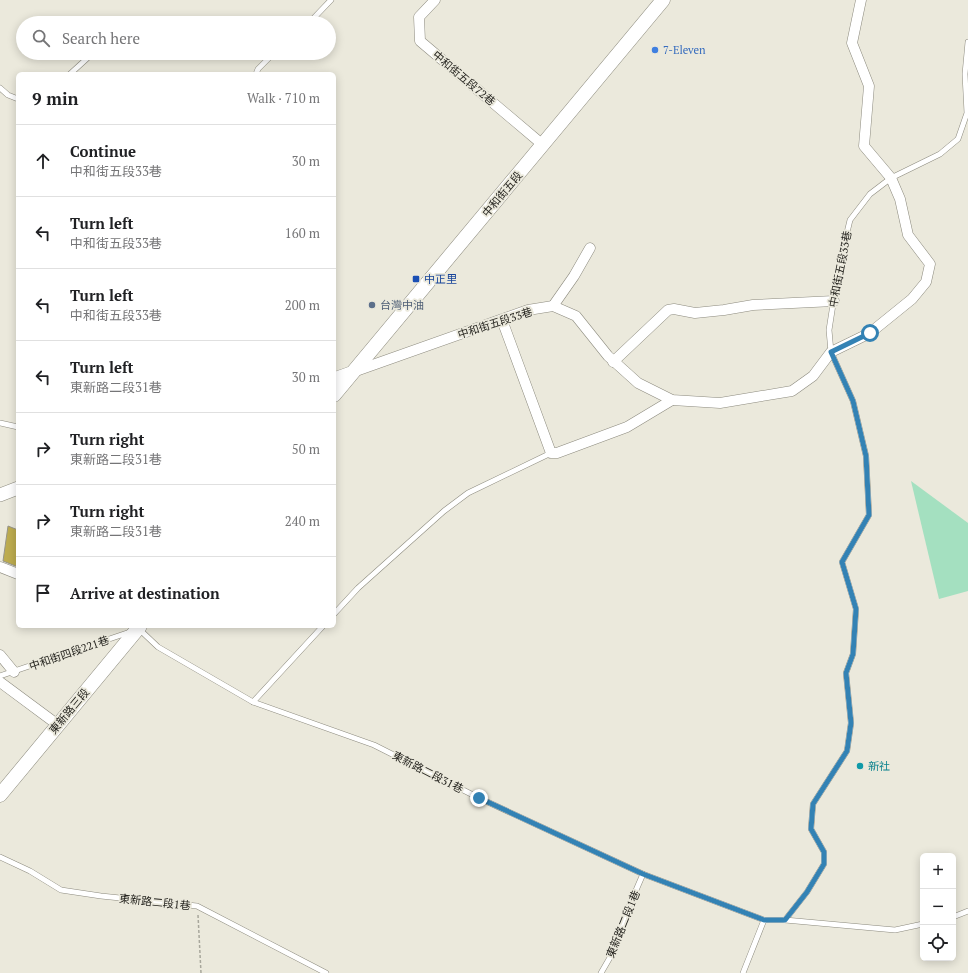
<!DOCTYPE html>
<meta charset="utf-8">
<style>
body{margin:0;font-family:"PT Serif","Noto Sans TC",serif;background:#f6f6f6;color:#202124}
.controls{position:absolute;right:12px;bottom:12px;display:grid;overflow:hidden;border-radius:6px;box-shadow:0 2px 10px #0003}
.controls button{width:36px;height:36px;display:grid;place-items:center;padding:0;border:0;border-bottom:1px solid #e0e0e0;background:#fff;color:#202124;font:20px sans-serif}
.stop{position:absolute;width:12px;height:12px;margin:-9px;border:3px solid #3382b4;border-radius:50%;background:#fff}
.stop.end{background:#3382b4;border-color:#fff;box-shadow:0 1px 4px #0008}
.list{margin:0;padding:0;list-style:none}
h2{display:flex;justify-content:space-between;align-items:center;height:52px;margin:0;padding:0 16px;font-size:17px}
h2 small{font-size:13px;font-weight:400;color:#757577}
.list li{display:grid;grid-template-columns:26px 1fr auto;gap:12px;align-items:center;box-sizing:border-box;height:72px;padding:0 16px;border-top:1px solid #e0e0e0}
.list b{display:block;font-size:15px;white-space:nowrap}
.list p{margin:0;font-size:13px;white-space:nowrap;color:#757577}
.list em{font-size:13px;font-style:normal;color:#757577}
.icon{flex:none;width:22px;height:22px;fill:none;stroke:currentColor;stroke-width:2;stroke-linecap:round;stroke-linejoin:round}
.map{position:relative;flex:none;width:968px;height:973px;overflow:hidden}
.search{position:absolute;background:#fff;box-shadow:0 2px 10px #0003;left:16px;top:16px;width:320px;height:44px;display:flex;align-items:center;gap:10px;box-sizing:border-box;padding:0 14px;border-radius:22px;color:#757577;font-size:15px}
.panel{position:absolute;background:#fff;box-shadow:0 2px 10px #0003;left:16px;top:72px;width:320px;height:556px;border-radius:6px}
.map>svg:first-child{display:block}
.green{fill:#a4e0c0}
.building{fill:#bdac4f;stroke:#979589}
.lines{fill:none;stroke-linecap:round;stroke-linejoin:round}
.service-casing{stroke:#8c8a7e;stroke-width:6}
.minor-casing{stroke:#8c8a7e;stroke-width:11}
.tertiary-casing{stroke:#8c8a7e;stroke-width:14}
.secondary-casing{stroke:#8c8a7e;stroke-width:15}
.path{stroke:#a8a79c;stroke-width:1.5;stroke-dasharray:3 2;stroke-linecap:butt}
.service{stroke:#fff;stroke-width:5}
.minor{stroke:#fff;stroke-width:10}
.tertiary{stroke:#fff;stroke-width:13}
.secondary{stroke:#fff;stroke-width:14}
.route{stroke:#3382b4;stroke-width:5}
.shop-dot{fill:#3f7fe0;stroke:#ebe9dc;stroke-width:1.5}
.transit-dot{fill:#1a4fb4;stroke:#ebe9dc;stroke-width:1.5}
.service-dot{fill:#5c6f8a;stroke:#ebe9dc;stroke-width:1.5}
.culture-dot{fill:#0f9aa8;stroke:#ebe9dc;stroke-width:1.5}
.labels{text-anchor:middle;stroke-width:3.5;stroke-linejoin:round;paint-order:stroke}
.shop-label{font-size:11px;fill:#366cbe;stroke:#ebe9dc;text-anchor:start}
.street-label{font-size:11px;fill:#262520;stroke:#ebe9dc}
.transit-label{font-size:11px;fill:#164399;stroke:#ebe9dc;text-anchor:start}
.service-label{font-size:11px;fill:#4e5e75;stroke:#ebe9dc;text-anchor:start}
.culture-label{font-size:11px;fill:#0d838f;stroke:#ebe9dc;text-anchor:start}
</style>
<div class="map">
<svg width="968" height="973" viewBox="0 0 968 973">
<rect width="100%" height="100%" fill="#ebe9dc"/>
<path class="green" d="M 911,481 L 968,523 L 968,591 L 939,599 Z"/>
<path class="building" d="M 8,526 L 18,530 L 18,567 L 3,561 Z"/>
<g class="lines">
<g class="service-casing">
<g id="service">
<path d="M 309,23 L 331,0"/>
<path d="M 70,74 L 93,53"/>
<path d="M 256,74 L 258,69 L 274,53"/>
<path d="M 0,88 L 8,95 L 18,99"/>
<path d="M 0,423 L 18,427"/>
<path d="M 334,614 L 358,588 L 444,511 L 468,493 L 551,453"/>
<path d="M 139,629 L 158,647 L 253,702 L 374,745 L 479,798 L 643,874 L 764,920 L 785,920 L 807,892 L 824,864 L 824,852 L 811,829 L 813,804 L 847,751 L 851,723 L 846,673 L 853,654 L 856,609 L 842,562 L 869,515 L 866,456 L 853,401 L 831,352 L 829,330 L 839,266 L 850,220 L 870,194 L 891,178 L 940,154 L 958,139 L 967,113 L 965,74 L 968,42"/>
<path d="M 0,676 L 130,632"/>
<path d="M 253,702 L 323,626"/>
<path d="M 0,857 L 30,871 L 61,890 L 101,896 L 197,906 L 326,973"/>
<path d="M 953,917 L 968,911"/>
<path d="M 785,920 L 895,930 L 923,924"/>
<path d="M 601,973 L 612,954 L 624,918 L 643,874"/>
<path d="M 743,973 L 764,920"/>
</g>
</g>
<g class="minor-casing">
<g id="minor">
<path d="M 435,0 L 419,17 L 420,41 L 543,145"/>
<path d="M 553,306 L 574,276 L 590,248"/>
<path d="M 502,320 L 551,453 L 557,453 L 627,427 L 672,400"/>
<path d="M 613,362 L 668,310 L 674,309 L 695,313 L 724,310 L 753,305 L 834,301"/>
<path d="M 353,372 L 528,310 L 553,306 L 576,316 L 608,356 L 638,383 L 672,400 L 720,403 L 792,391 L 813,376 L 831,352 L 870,333 L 912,299 L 926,282 L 930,264 L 908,235 L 900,199 L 891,178 L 864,146 L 869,86 L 852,43 L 861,0"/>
<path d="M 0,567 L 18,574"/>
<path d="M 0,655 L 14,672"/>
<path d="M 0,682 L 58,725"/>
</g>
</g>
<g class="tertiary-casing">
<g id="tertiary">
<path d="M 334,379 L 351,373"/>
<path d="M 0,495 L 18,488"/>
</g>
</g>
<g class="secondary-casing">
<g id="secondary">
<path d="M 334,395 L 663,0"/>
<path d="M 0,795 L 140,626"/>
</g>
</g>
<path class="path" d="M 198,915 L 201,973"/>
<use href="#service" class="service"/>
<use href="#minor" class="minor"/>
<use href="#tertiary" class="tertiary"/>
<use href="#secondary" class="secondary"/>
</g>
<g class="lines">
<path class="route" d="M 479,798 L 643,874 L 764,920 L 785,920 L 807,892 L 824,864 L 824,852 L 811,829 L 813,804 L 847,751 L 851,723 L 846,673 L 853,654 L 856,609 L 842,562 L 869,515 L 866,456 L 853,401 L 831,352 L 870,333"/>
</g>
<circle class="shop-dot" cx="655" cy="50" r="4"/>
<rect class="transit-dot" x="412" y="275" width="8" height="8" rx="2"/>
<circle class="service-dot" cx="372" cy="305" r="4"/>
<circle class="culture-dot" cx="860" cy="766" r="4"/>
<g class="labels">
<g class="shop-label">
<text x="663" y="54">7-Eleven</text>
</g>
<g class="street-label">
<text transform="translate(464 78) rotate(40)" y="4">中和街五段72巷</text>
<text transform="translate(502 194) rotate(-50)" y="4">中和街五段</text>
<text transform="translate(840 269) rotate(-79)" y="4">中和街五段33巷</text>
<text transform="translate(495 323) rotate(-18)" y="4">中和街五段33巷</text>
<text transform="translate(69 653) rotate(-19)" y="4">中和街四段221巷</text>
<text transform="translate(69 711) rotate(-50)" y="4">東新路三段</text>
<text transform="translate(428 772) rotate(27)" y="4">東新路二段31巷</text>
<text transform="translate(155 902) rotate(6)" y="4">東新路二段1巷</text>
<text transform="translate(623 924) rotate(-68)" y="4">東新路二段1巷</text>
</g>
<g class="transit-label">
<text x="424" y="283">中正里</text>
</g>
<g class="service-label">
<text x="380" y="309">台灣中油</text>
</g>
<g class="culture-label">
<text x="868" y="770">新社</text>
</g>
</g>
</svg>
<div class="controls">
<button>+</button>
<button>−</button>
<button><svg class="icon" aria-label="locate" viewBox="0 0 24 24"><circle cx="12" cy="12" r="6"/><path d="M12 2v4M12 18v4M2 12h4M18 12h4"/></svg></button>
</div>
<div class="stop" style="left:870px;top:333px"></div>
<div class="stop end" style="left:479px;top:798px"></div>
<div class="search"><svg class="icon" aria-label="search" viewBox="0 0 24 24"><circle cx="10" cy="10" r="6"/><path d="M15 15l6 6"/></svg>Search here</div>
<section class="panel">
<h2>9 min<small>Walk · 710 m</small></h2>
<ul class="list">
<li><svg class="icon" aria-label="ahead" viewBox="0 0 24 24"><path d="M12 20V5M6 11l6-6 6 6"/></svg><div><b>Continue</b><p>中和街五段33巷</p></div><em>30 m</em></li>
<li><svg class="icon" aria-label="left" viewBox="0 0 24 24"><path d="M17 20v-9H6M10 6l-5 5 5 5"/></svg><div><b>Turn left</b><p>中和街五段33巷</p></div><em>160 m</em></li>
<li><svg class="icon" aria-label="left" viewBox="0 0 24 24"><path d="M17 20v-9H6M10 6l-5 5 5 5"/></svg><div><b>Turn left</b><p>中和街五段33巷</p></div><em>200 m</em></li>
<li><svg class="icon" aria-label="left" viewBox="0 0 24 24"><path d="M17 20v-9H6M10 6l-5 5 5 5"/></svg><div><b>Turn left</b><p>東新路二段31巷</p></div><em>30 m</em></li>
<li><svg class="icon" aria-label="right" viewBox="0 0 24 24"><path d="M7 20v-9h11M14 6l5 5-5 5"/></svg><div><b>Turn right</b><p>東新路二段31巷</p></div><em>50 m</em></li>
<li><svg class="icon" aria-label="right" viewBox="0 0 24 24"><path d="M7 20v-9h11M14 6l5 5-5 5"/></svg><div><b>Turn right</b><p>東新路二段31巷</p></div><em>240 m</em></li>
<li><svg class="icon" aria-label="arrive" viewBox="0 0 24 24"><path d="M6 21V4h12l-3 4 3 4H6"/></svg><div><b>Arrive at destination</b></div></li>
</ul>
</section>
</div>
